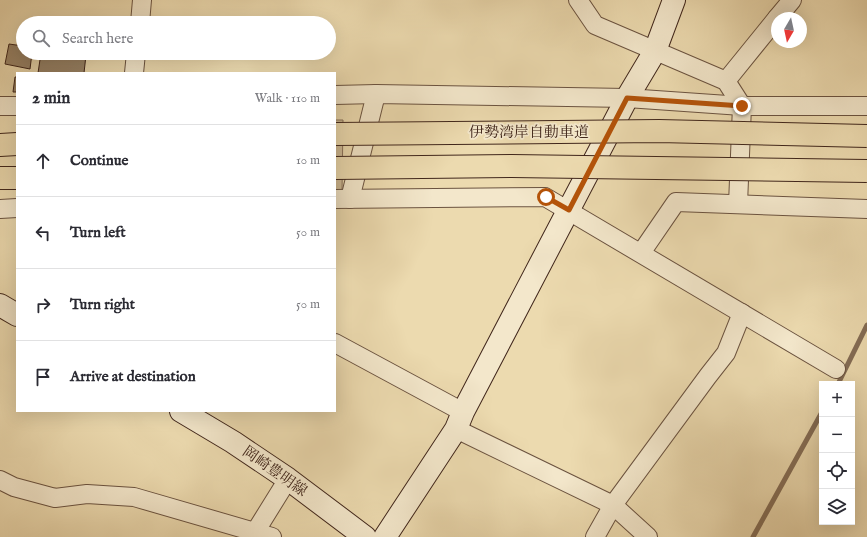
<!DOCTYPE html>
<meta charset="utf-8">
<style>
body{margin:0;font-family:"IM FELL English","Noto Serif JP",serif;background:#f2f2f3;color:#2b2b33}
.controls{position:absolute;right:12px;bottom:12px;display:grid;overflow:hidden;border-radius:0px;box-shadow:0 4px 16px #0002}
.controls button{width:36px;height:36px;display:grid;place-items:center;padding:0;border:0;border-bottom:1px solid #e1e1e2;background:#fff;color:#2b2b33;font:20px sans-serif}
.compass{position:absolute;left:771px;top:12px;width:36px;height:36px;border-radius:50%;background:#fff;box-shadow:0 4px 16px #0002;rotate:189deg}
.stop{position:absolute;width:12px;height:12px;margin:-9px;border:3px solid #b45309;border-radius:50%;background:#fff}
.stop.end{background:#b45309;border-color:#fff;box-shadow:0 1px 4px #0008}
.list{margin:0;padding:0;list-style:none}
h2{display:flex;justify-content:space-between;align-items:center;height:52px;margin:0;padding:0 16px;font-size:17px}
h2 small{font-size:13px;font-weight:400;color:#7c7c81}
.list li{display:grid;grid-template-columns:26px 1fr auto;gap:12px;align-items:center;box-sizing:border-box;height:72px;padding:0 16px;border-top:1px solid #e1e1e2}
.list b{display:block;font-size:15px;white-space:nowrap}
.list em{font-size:13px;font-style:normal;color:#7c7c81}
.icon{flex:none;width:22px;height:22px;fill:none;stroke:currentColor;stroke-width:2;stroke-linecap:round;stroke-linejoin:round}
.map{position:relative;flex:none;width:867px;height:537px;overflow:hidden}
.search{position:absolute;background:#fff;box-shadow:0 4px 16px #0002;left:16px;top:16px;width:320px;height:44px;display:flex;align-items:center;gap:10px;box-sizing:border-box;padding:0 14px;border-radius:22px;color:#7c7c81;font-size:15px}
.panel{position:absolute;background:#fff;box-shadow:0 4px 16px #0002;left:16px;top:72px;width:320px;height:340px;border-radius:0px}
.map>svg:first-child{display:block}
.green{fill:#cfbb96;stroke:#887058}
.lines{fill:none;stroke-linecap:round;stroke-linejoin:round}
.stream{stroke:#846d56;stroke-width:5}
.building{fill:#998468;stroke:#40261b}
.street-casing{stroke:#6b5340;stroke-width:20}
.secondary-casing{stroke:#40261b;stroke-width:24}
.highway-casing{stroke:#40261b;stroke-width:24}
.street{stroke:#f3e7cb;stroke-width:18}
.secondary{stroke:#f3e7cb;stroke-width:22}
.highway{stroke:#ecdaaf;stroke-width:22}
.highway-bridge-casing{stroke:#40261b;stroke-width:24;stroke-linecap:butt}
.highway-bridge{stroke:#ecdaaf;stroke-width:22}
.route{stroke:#b45309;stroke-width:5}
.labels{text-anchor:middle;stroke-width:3.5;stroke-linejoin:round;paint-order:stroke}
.street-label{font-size:15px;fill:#40261b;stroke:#f3e7cb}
</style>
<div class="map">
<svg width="867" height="537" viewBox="0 0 867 537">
<rect width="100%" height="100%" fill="#ecdaaf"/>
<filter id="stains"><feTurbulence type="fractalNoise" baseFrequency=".005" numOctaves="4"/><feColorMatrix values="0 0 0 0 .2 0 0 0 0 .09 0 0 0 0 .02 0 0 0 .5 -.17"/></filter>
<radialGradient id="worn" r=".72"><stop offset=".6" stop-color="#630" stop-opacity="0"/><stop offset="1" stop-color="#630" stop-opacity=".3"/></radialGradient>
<path class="green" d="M 335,120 L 343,120 L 342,192 L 335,192 Z"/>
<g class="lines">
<g class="stream">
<path d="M 838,384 L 867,325"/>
<path d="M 753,537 L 822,412"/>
</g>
</g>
<g class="building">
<path d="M 9,44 L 23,46 L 23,53 L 32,53 L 30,69 L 5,64 Z"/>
<path d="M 41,53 L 73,53 L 86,55 L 84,73 L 38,73 Z"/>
<path d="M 15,77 L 17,77 L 17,92 L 13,92 Z"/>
</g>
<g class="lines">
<g class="street-casing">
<g id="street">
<path d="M 578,0 L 595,25 L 726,81 L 742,106 L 738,204"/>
<path d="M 777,18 L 792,0"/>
<path d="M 140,23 L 142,0"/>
<path d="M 134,73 L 136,53"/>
<path d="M 726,81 L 777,18"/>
<path d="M 335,95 L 376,94 L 627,98 L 742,106 L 867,106"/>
<path d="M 0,106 L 17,106"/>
<path d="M 335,199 L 545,197 L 836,369"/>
<path d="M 350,199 L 376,94"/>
<path d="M 0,209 L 17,208"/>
<path d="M 641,253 L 676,202 L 867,209"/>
<path d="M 335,343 L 463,412"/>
<path d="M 456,429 L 613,505 L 648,537"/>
<path d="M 0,480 L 14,487 L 55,498 L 87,494 L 134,497 L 272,537"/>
<path d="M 252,537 L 288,479"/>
<path d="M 595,537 L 613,505 L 708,376 L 726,353 L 742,313"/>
</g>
</g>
<g class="secondary-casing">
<g id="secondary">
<path d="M 0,305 L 17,315"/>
<path d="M 181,411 L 233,442 L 288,479 L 365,537"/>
<path d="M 385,537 L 456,429 L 463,412 L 627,98 L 655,51 L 674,0"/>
</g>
</g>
<g class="highway-casing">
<g id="highway">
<path d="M 0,145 L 17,144"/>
<path d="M 0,178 L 17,178"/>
</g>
</g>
<use href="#street" class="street"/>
<use href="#secondary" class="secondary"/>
<use href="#highway" class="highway"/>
<g class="highway-bridge-casing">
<g id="highway-bridge">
<path d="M 335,134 L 659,131 L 867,136"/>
<path d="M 335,168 L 512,166 L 867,171"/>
</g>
</g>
<use href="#highway-bridge" class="highway-bridge"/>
</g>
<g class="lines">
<path class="route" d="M 546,197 L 569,210 L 627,98 L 742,106"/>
</g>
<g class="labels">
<g class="street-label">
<text x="529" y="137">伊勢湾岸自動車道</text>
<text transform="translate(275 471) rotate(35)" y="5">岡崎豊明線</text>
</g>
</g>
<rect width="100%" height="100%" filter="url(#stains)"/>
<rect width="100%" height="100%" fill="url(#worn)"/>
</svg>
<div class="controls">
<button>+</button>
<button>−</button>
<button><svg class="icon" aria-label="locate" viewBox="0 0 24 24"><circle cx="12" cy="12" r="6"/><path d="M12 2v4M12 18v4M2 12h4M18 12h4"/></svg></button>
<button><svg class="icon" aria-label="layers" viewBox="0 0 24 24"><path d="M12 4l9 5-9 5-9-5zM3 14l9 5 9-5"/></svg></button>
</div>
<svg class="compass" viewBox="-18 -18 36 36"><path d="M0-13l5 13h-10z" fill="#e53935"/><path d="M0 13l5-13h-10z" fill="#7c7c81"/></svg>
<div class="stop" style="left:546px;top:197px"></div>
<div class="stop end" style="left:742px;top:106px"></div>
<div class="search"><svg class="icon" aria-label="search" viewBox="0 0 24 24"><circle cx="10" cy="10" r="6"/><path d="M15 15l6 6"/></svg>Search here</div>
<section class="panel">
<h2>2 min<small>Walk · 110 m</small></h2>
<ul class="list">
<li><svg class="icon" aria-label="ahead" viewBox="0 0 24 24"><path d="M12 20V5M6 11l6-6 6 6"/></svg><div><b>Continue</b></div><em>10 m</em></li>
<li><svg class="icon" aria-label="left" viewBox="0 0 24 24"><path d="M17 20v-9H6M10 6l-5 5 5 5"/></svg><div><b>Turn left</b></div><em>50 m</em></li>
<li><svg class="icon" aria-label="right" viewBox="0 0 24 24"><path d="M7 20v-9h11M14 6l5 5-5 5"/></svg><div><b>Turn right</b></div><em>50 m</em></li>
<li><svg class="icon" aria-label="arrive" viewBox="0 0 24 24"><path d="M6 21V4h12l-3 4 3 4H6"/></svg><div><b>Arrive at destination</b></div></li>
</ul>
</section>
</div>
